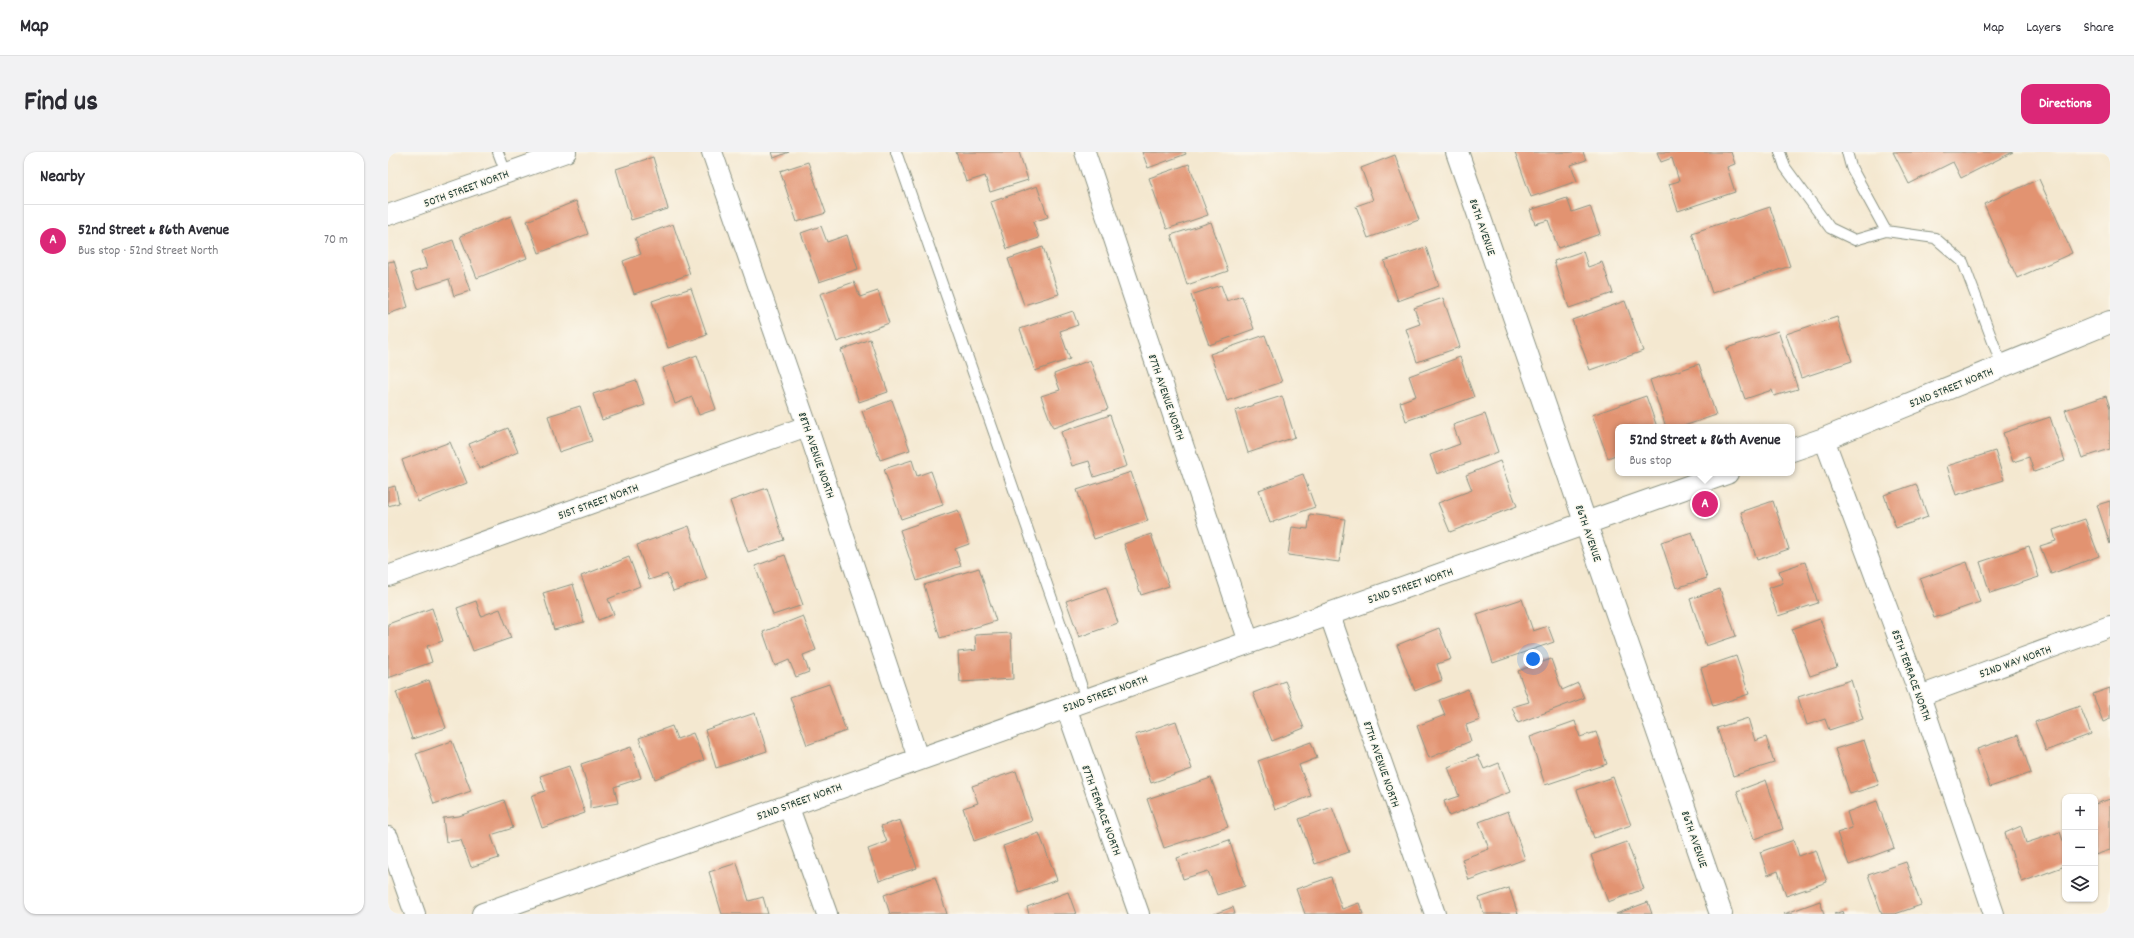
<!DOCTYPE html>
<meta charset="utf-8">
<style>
body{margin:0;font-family:Dekko,sans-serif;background:#f2f2f3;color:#2b2b33}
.controls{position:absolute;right:12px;bottom:12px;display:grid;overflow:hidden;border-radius:8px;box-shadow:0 1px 3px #0004}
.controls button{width:36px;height:36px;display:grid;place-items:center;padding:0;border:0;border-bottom:1px solid #e1e1e2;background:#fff;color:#2b2b33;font:20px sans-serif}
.you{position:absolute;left:1145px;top:507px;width:14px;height:14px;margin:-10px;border:3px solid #fff;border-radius:50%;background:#1a73e8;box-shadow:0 0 0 6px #1a73e833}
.badge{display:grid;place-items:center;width:26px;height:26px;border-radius:50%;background:#db2777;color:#fff;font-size:13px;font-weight:700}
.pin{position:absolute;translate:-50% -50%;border:2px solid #fff;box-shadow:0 1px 4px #0006}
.popup{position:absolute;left:1227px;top:272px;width:180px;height:52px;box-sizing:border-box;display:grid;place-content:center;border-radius:8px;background:#fff;filter:drop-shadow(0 1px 3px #0005);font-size:13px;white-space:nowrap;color:#7c7c81}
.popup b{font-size:15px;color:#2b2b33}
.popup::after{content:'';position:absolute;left:50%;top:100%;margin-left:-8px;border:8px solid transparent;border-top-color:#fff}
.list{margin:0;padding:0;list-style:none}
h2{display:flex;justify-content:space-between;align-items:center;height:52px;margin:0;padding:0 16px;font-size:17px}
h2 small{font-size:13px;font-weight:400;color:#7c7c81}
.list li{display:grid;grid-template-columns:26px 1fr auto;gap:12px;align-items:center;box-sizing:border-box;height:72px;padding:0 16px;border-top:1px solid #e1e1e2}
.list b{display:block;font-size:15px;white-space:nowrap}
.list p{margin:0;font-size:13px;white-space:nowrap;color:#7c7c81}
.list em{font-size:13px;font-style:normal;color:#7c7c81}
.icon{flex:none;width:22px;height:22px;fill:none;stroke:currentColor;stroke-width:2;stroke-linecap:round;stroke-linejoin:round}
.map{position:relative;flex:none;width:1722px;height:762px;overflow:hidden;border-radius:12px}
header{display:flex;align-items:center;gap:24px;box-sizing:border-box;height:56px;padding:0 20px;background:#fff;border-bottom:1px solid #e1e1e2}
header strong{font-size:19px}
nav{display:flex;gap:22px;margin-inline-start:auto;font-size:14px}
.intro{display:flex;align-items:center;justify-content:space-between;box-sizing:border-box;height:96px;padding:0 24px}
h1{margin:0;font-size:28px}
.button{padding:10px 18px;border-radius:12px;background:#db2777;color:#fff;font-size:14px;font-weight:700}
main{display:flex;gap:24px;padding:0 24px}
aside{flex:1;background:#fff;border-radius:12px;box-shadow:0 1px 3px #0004}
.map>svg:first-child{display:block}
.building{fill:#e29371}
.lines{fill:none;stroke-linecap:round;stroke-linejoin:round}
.service-casing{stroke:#8a9282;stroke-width:12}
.minor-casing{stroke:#8a9282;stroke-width:22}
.tertiary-casing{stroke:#8a9282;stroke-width:24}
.service{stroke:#fff;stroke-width:10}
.minor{stroke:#fff;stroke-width:20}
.tertiary{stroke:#fff;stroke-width:22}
.labels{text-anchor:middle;stroke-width:3;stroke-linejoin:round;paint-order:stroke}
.street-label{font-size:12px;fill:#1f3d34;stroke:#fbf7ec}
</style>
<header>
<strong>Map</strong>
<nav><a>Map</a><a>Layers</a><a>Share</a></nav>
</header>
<div class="intro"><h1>Find us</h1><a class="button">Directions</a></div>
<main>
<aside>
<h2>Nearby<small></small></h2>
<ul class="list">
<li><span class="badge">A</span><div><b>52nd Street &amp; 86th Avenue</b><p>Bus stop · 52nd Street North</p></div><em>70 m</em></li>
</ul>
</aside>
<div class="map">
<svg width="1722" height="762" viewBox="0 0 1722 762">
<rect width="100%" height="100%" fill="#fbf7ec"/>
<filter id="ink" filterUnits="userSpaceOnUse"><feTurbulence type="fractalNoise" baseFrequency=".025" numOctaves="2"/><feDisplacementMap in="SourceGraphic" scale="8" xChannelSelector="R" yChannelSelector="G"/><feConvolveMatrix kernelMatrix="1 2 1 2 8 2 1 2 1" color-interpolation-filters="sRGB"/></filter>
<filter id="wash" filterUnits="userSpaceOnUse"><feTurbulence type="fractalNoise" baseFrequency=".012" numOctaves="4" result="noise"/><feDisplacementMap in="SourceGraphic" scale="16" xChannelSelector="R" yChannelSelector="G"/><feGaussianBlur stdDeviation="0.9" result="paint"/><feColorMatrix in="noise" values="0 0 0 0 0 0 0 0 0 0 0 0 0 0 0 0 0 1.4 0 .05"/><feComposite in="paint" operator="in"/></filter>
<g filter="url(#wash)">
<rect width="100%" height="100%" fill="#f4e8d0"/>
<g id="blocks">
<g class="building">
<path d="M 384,0 L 401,0 L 386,6 Z"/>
<path d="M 568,0 L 631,0 L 640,28 L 602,40 L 597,24 L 578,30 Z"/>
<path d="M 754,0 L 797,0 L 798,2 L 760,16 Z"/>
<path d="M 1127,0 L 1195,0 L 1198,8 L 1183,13 L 1189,29 L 1143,45 Z"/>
<path d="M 1269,0 L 1343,0 L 1347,12 L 1339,15 L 1347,40 L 1290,59 L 1281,32 L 1291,29 L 1284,6 L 1273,10 Z"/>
<path d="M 1505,0 L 1625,0 L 1573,26 L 1565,10 L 1521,32 Z"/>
<path d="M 1007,3 L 1031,68 L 980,86 L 968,54 L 985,48 L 973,16 Z"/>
<path d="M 265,5 L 280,57 L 243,68 L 228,17 Z"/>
<path d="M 420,10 L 438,61 L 409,70 L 392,19 Z"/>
<path d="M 801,12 L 820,63 L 779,77 L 761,26 Z"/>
<path d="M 1651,27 L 1684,101 L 1629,126 L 1596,52 Z"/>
<path d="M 649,34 L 660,65 L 645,70 L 651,86 L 619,97 L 603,50 Z"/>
<path d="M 1179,46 L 1184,60 L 1202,54 L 1212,82 L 1170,96 L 1160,68 L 1147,72 L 1142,58 Z"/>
<path d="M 188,49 L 200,82 L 151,101 L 139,69 Z"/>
<path d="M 1382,55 L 1402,114 L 1324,141 L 1304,81 Z"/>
<path d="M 123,64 L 139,106 L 89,126 L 72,84 Z"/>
<path d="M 823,70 L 840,119 L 799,133 L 783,83 Z"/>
<path d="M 285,72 L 302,122 L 246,142 L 235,109 L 253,102 L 247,86 Z"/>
<path d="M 433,74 L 439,90 L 459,83 L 470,117 L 431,130 L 413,81 Z"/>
<path d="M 65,88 L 82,139 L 66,144 L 61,127 L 29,137 L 23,121 L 39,116 L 34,99 Z"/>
<path d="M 655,95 L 671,142 L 636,153 L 620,107 Z"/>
<path d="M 1038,95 L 1051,134 L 1010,149 L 996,109 Z"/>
<path d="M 1195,99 L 1200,115 L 1214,110 L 1225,141 L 1181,156 L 1166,109 Z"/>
<path d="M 6,109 L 20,155 L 0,162 L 0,110 Z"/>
<path d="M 466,130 L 472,145 L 490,139 L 501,171 L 449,190 L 432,142 Z"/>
<path d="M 833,133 L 839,149 L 854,144 L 866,177 L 821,193 L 803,143 Z"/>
<path d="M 303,136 L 319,183 L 280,196 L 264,149 Z"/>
<path d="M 1055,146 L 1072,195 L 1029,210 L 1018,177 L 1032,172 L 1026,156 Z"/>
<path d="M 1237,149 L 1255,199 L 1202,218 L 1184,168 Z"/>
<path d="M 685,159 L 690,173 L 672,179 L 682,207 L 647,219 L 632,177 Z"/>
<path d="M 1449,165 L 1464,209 L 1413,226 L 1398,182 Z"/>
<path d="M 1390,179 L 1410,237 L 1386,244 L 1384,238 L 1357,247 L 1339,196 Z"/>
<path d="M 877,183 L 894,230 L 839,249 L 822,202 Z"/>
<path d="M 482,187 L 500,240 L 471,250 L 453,198 Z"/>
<path d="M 309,203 L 328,257 L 311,263 L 304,245 L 287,252 L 275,216 Z"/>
<path d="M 1072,205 L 1086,245 L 1018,269 L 1012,250 L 1028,244 L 1021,224 Z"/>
<path d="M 702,208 L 720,257 L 665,276 L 653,244 L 672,238 L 666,222 Z"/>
<path d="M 1311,212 L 1328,263 L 1293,275 L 1278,275 L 1262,228 Z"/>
<path d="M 248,228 L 257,253 L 214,268 L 205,242 Z"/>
<path d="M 894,244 L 907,285 L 860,301 L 847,259 Z"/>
<path d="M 1258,244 L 1269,275 L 1230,275 L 1230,302 L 1220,306 L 1204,263 Z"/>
<path d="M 1718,244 L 1722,256 L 1722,297 L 1694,306 L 1677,258 Z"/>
<path d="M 504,248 L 522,298 L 492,308 L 474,259 Z"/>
<path d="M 192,254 L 204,289 L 171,300 L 160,264 Z"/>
<path d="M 1097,262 L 1110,300 L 1049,322 L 1042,303 L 1072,292 L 1065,273 Z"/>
<path d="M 722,263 L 739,314 L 706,325 L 701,309 L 684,314 L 673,280 Z"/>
<path d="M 1662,265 L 1677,309 L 1646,320 L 1641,305 L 1625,310 L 1615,281 Z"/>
<path d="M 120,276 L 130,300 L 91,317 L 81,292 Z"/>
<path d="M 62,290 L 79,331 L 30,350 L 14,308 Z"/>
<path d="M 1607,299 L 1616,328 L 1568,343 L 1559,314 Z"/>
<path d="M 524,308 L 529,324 L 543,319 L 555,353 L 513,367 L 496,317 Z"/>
<path d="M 1112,309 L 1129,354 L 1062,380 L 1050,351 L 1084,338 L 1078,323 Z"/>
<path d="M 743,320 L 760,369 L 706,387 L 689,338 Z"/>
<path d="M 915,322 L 927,355 L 882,371 L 871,338 Z"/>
<path d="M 1528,332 L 1540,365 L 1508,376 L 1496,343 Z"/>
<path d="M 7,334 L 11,351 L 0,354 L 0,336 Z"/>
<path d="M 379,336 L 396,388 L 360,400 L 342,349 Z"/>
<path d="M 1385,349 L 1401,397 L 1369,408 L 1353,360 Z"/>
<path d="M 1722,349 L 1722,392 L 1709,353 Z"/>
<path d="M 570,358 L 581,392 L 567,397 L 573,414 L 529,429 L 512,378 Z"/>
<path d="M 922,362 L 957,367 L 951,410 L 900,403 L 904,375 L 920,377 Z"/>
<path d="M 1697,367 L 1711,404 L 1663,422 L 1652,394 L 1668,389 L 1665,378 Z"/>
<path d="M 301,374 L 319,427 L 285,439 L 279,422 L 261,428 L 249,393 Z"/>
<path d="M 1304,380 L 1319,426 L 1288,436 L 1273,390 Z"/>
<path d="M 763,382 L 781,434 L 753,443 L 736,392 Z"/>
<path d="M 1641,394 L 1651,425 L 1602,441 L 1592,410 Z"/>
<path d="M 397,403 L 415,453 L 385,463 L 367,414 Z"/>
<path d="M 241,405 L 252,434 L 220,447 L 226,462 L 210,468 L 193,424 Z"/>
<path d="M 1417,410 L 1430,451 L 1390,464 L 1380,436 L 1395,431 L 1391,419 Z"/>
<path d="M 1579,410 L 1592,450 L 1546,466 L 1532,427 Z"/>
<path d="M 591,416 L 608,469 L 552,486 L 536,433 Z"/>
<path d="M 185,432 L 196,470 L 166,478 L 155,441 Z"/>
<path d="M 718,435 L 730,471 L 691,485 L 678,449 Z"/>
<path d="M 1332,437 L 1348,484 L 1318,494 L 1302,447 Z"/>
<path d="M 1134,447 L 1145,479 L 1160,474 L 1166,490 L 1105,511 L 1089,462 Z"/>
<path d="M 88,449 L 93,464 L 112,457 L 123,486 L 85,499 L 69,456 Z"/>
<path d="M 44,456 L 55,489 L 39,494 L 44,510 L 0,526 L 0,472 Z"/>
<path d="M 415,464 L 428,498 L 415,503 L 421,520 L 408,525 L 401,508 L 387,514 L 375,480 Z"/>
<path d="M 1432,467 L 1449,515 L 1422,524 L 1404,477 Z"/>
<path d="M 1051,476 L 1063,507 L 1049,512 L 1054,528 L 1027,539 L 1009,493 Z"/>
<path d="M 623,481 L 625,527 L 572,530 L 570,500 L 588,498 L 587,483 Z"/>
<path d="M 1348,504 L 1361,542 L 1325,554 L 1313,516 Z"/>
<path d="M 1163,507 L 1174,538 L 1190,531 L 1196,546 L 1130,571 L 1124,555 L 1141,550 L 1130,519 Z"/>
<path d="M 41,528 L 58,576 L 24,587 L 8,540 Z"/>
<path d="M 1463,528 L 1475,567 L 1441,578 L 1437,567 L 1419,573 L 1410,545 Z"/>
<path d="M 897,529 L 916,576 L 884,589 L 865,541 Z"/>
<path d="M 441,532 L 458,579 L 419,593 L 402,545 Z"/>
<path d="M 1722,536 L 1722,567 L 1715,570 L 1705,542 Z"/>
<path d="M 1080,537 L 1092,568 L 1078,573 L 1083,589 L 1041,606 L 1029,574 L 1057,563 L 1051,548 Z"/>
<path d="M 1692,554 L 1703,582 L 1658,599 L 1647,570 Z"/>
<path d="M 367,561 L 379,599 L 328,616 L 317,578 Z"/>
<path d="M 1360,566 L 1367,589 L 1378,585 L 1386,611 L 1345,624 L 1329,576 Z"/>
<path d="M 788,569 L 804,617 L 763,631 L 747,583 Z"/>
<path d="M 1187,569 L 1192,585 L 1208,580 L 1219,612 L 1157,633 L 1142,585 Z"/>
<path d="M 284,574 L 289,587 L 305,581 L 316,608 L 267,627 L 251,586 Z"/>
<path d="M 1630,583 L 1643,621 L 1602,635 L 1589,597 Z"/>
<path d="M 1476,588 L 1491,633 L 1462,642 L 1447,597 Z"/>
<path d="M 64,589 L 83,639 L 46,652 L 28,602 Z"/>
<path d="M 923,590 L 929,606 L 911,613 L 923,644 L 887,658 L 870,609 Z"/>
<path d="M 243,595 L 253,626 L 226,635 L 230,651 L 202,656 L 202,643 L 193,612 Z"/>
<path d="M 1090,603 L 1096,617 L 1111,611 L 1122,640 L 1061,664 L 1056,649 L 1071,644 L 1060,615 Z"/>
<path d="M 181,614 L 197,661 L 154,676 L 143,644 L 157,639 L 152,624 Z"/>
<path d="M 628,619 L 644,669 L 586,689 L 575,656 L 590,651 L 584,634 Z"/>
<path d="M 1225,625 L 1243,673 L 1206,686 L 1189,638 Z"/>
<path d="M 823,626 L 840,675 L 776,696 L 759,647 Z"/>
<path d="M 1378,628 L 1395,677 L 1366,687 L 1349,639 Z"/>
<path d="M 1722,647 L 1722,698 L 1707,703 L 1707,652 Z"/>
<path d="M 116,648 L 125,676 L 103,683 L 111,706 L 83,715 L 73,688 L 58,690 L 55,666 L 71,664 Z"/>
<path d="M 1489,649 L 1506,696 L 1461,713 L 1449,681 L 1464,676 L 1459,660 Z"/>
<path d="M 944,655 L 961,700 L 927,712 L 911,667 Z"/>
<path d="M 1120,659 L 1137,707 L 1081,728 L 1074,707 L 1101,697 L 1091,670 Z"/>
<path d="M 512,668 L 529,716 L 491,729 L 480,697 L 499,690 L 493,674 Z"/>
<path d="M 1633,674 L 1638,691 L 1672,680 L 1677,695 L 1677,714 L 1634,730 L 1617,681 Z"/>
<path d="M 651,681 L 669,728 L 631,741 L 615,694 Z"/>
<path d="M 841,688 L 857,734 L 829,743 L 820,719 L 795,727 L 789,706 Z"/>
<path d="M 1406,688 L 1411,704 L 1428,698 L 1439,730 L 1398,744 L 1390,719 L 1380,723 L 1372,700 Z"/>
<path d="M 1239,690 L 1256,737 L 1220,750 L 1203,703 Z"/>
<path d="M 1518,710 L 1533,753 L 1507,762 L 1494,762 L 1480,723 Z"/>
<path d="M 349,711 L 361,749 L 375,745 L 380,762 L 334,762 L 321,720 Z"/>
<path d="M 547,725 L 559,762 L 502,762 L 496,743 Z"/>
<path d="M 943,725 L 954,757 L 971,751 L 975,762 L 917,762 L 908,737 Z"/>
<path d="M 1121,736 L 1130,762 L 1096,762 L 1091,746 Z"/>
<path d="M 680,740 L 688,762 L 641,762 L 639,755 Z"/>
<path d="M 1432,749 L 1436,762 L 1396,762 Z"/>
<path d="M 1260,750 L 1264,762 L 1228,762 Z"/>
<path d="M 845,755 L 847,762 L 826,762 Z"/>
<path d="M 1455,759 L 1456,762 L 1446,762 Z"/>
</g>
</g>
</g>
<g filter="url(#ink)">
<use href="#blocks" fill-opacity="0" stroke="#8a9282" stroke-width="1"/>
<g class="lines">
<g class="service-casing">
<g id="service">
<path d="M 110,0 L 118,21"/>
<path d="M 508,0 L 670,464 L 698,547"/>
<path d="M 1392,0 L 1397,15 L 1442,76 L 1467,88 L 1498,79 L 1547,86 L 1575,110 L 1614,214"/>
<path d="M 1459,0 L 1463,15 L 1498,79"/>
</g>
</g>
<g class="minor-casing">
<g id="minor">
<path d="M 324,0 L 419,274 L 530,606"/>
<path d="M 697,0 L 861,490"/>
<path d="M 0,63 L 178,0"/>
<path d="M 1436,287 L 1532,544 L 1606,762"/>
<path d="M 0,424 L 419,274"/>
<path d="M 941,461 L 1047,762"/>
<path d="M 1532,544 L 1722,474"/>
<path d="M 678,555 L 751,762"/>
<path d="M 400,653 L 439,762"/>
<path d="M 0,685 L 27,762"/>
</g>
</g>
<g class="tertiary-casing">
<g id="tertiary">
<path d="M 1069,0 L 1333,762"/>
<path d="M 1404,298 L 1436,287 L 1722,170"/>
<path d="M 95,762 L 1339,321"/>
</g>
</g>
<use href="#service" class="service"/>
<use href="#minor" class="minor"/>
<use href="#tertiary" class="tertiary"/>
</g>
</g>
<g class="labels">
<g class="street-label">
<text transform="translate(78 36) rotate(-20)" y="4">50TH STREET NORTH</text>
<text transform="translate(1095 75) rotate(71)" y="4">86TH AVENUE</text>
<text transform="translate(1563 235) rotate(-22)" y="4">52ND STREET NORTH</text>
<text transform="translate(779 245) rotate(71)" y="4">87TH AVENUE NORTH</text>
<text transform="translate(429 303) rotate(71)" y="4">88TH AVENUE NORTH</text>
<text transform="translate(210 349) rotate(-20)" y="4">51ST STREET NORTH</text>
<text transform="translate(1201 381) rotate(71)" y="4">86TH AVENUE</text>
<text transform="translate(1022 433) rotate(-19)" y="4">52ND STREET NORTH</text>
<text transform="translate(1627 509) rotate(-20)" y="4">52ND WAY NORTH</text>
<text transform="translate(1524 523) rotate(70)" y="4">85TH TERRACE NORTH</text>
<text transform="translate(717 541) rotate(-20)" y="4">52ND STREET NORTH</text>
<text transform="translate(994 612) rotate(71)" y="4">87TH AVENUE NORTH</text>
<text transform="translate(411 649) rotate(-20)" y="4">52ND STREET NORTH</text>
<text transform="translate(714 658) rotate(70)" y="4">87TH TERRACE NORTH</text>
<text transform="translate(1307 687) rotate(71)" y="4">86TH AVENUE</text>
</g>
</g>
</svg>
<div class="controls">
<button>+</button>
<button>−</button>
<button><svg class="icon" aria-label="layers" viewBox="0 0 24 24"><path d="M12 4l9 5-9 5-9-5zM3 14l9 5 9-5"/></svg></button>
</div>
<div class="you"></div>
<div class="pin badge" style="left:1317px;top:352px">A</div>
<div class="popup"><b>52nd Street &amp; 86th Avenue</b>Bus stop</div>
</div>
</main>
